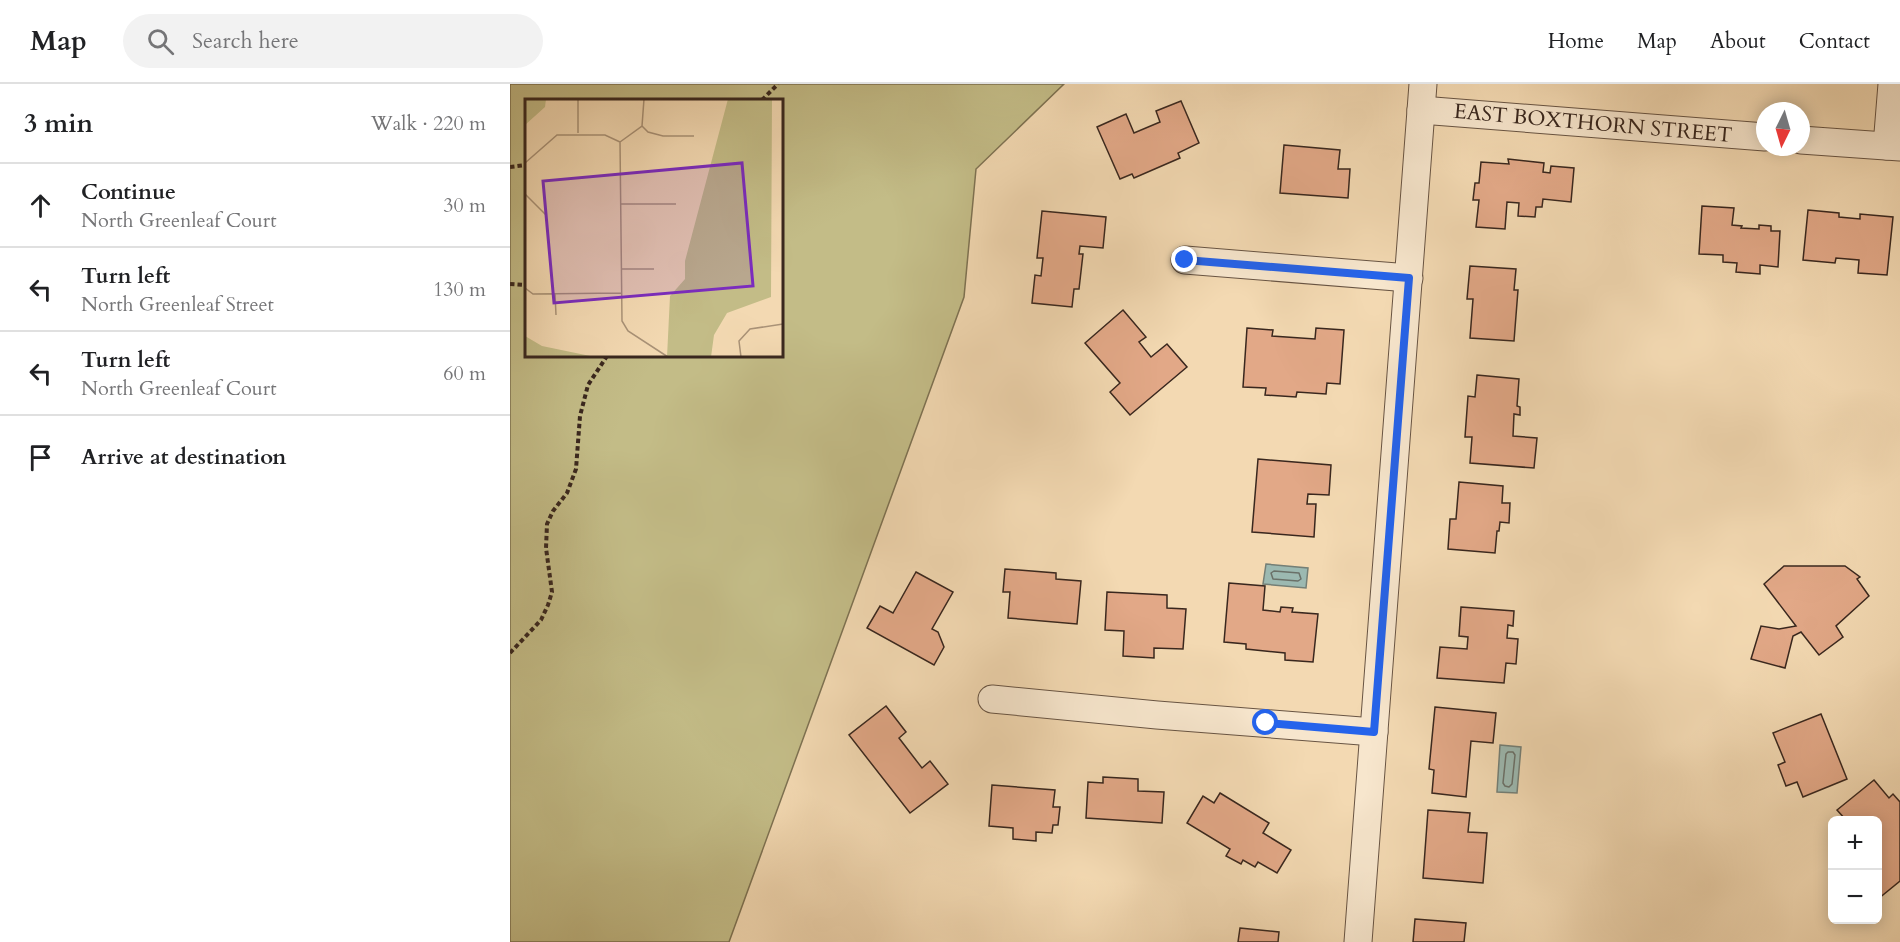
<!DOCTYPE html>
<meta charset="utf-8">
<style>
body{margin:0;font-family:Cardo,serif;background:#f2f2f2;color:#202124}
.controls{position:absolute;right:18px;bottom:18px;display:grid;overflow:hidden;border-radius:9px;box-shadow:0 3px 15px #0003}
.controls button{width:54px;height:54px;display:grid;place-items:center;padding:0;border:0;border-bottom:2px solid #e0e0e0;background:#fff;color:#202124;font:30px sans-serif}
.compass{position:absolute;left:1246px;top:18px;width:54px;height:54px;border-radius:50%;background:#fff;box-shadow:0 3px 15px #0003;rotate:185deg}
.stop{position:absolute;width:18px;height:18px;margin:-14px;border:4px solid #2563eb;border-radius:50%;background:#fff}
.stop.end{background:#2563eb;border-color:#fff;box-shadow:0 2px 6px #0008}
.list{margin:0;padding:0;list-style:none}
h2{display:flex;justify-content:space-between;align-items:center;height:78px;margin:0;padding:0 24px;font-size:26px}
h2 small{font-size:20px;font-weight:400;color:#757577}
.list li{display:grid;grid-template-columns:39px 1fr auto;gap:18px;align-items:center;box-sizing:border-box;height:84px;padding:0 24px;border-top:2px solid #e0e0e0}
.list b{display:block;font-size:22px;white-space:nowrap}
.list p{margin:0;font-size:20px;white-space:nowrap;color:#757577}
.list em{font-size:20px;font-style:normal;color:#757577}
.icon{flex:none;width:33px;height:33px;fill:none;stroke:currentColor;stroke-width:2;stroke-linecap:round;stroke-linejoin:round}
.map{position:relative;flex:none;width:1390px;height:858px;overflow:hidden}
header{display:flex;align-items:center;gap:36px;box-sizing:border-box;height:84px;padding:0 30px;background:#fff;border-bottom:2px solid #e0e0e0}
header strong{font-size:28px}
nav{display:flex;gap:33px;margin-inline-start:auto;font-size:21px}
.search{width:420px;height:54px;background:#f2f2f2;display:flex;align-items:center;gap:15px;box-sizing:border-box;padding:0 21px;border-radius:33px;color:#757577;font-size:22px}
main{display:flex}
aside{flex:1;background:#fff}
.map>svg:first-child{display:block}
.green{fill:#c3bc87;stroke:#7e7252;stroke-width:1.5;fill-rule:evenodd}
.water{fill:#9cb9b1;stroke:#747f76;stroke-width:1.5}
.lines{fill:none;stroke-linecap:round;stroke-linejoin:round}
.shore{stroke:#6a7068;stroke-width:1.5}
.building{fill:#e2a887;stroke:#39271e;stroke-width:1.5}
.street-casing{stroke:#685443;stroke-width:29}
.path{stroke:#39271e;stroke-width:4;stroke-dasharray:4.5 3;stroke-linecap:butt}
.street{stroke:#f7e6cd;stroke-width:27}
.route{stroke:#2563eb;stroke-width:8}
.labels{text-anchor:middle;stroke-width:4.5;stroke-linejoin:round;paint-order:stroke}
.street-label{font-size:21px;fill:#39271e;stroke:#f7e6cd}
.inset-road{fill:none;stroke:#a99277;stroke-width:1.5}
.view{fill:#7b2cbf;fill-opacity:0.15;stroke:#7b2cbf;stroke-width:3}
.inset-edge{fill:none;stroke:#39271e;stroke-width:3}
</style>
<header>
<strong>Map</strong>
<div class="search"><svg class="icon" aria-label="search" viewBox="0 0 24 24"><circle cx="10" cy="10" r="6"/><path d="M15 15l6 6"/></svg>Search here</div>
<nav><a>Home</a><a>Map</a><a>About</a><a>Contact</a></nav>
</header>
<main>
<aside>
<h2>3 min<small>Walk · 220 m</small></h2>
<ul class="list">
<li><svg class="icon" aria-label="ahead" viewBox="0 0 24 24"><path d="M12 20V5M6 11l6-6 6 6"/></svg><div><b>Continue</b><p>North Greenleaf Court</p></div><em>30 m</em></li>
<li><svg class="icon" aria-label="left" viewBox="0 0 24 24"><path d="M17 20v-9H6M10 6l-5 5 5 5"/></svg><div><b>Turn left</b><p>North Greenleaf Street</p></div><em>130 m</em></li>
<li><svg class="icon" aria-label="left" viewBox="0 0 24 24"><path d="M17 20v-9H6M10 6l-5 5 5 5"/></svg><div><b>Turn left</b><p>North Greenleaf Court</p></div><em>60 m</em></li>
<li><svg class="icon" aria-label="arrive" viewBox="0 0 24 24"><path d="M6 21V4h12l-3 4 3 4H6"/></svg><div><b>Arrive at destination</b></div></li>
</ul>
</aside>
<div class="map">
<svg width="1390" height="858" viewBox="0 0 1390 858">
<rect width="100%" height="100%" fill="#f3d9b2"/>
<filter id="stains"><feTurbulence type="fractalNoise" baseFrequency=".00333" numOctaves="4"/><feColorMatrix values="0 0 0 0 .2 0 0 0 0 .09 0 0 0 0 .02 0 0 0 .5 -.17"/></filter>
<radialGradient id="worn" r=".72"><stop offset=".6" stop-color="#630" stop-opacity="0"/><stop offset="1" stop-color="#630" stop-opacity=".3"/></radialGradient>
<path class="green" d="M 0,0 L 554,0 L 466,85 L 454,213 L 219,858 L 0,858 ZM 16,16 L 272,16 L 272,272 L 16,272 Z"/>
<g class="water">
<path d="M 756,480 L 798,484 L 796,504 L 753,500 Z"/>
<path d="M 990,661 L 1011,663 L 1007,709 L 987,708 Z"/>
</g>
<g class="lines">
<g class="shore">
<path d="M 764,487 L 789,489 L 791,495 L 788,497 L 763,495 L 761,489 Z"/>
<path d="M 998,668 L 1003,668 L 1005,671 L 1002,700 L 999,703 L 995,702 L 993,699 L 996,670 Z"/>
</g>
</g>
<g class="building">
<path d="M 671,17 L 689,59 L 668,69 L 670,74 L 624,94 L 622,90 L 610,95 L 587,43 L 616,30 L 624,49 L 650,38 L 646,27 Z"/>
<path d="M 774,61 L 830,66 L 828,85 L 840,85 L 838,114 L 770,109 Z"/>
<path d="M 998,75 L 1034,79 L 1033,88 L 1040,89 L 1041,82 L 1064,84 L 1061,118 L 1033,115 L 1032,123 L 1026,123 L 1025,133 L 1008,132 L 1009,119 L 997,118 L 995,145 L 966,143 L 969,116 L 963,116 L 965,99 L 969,99 L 971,78 L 999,80 Z"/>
<path d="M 1192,122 L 1224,124 L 1222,141 L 1232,142 L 1231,144 L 1249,145 L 1249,141 L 1261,142 L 1261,147 L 1270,147 L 1268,183 L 1250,181 L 1250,190 L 1226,188 L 1227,179 L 1213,178 L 1213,171 L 1189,170 Z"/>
<path d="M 1298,126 L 1329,129 L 1329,133 L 1350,135 L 1350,130 L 1383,133 L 1377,191 L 1348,189 L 1349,176 L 1326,174 L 1325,179 L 1293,176 Z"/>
<path d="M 532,127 L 596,133 L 593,164 L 570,162 L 569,170 L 573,170 L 569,205 L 564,205 L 562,223 L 522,219 L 525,191 L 531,192 L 533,174 L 527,174 Z"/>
<path d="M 960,182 L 1006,185 L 1004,206 L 1008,206 L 1004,257 L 960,254 L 963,215 L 957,215 Z"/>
<path d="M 613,226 L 636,253 L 629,258 L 641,273 L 657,260 L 677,283 L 620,331 L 600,308 L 610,299 L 575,259 Z"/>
<path d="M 737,244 L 763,246 L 762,252 L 805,255 L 806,244 L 834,246 L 830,300 L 817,299 L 816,310 L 787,308 L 786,313 L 755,311 L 756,304 L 733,303 Z"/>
<path d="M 967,291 L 1009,295 L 1007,322 L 1010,323 L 1010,331 L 1004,330 L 1003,352 L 1027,354 L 1024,384 L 960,379 L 962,353 L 955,353 L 958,312 L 965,313 Z"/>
<path d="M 748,375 L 821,381 L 819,411 L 798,410 L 797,420 L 806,420 L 804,453 L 742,448 Z"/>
<path d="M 949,398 L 993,402 L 992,419 L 1000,419 L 999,439 L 990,438 L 989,447 L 987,447 L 985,469 L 938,465 L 940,435 L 946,435 Z"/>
<path d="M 1274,482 L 1335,482 L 1350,493 L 1347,495 L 1359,512 L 1326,542 L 1333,553 L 1309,571 L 1291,548 L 1283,552 L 1275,584 L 1241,575 L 1251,542 L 1269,545 L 1286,542 L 1254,500 Z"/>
<path d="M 495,485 L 546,489 L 546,495 L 571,497 L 567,540 L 498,534 L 500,508 L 493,508 Z"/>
<path d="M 406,488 L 443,508 L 422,545 L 428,548 L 434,563 L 424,581 L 357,544 L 370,522 L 383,529 Z"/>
<path d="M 719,499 L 755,502 L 753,526 L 770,528 L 771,523 L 783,524 L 782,528 L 808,530 L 803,578 L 775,576 L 775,569 L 736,565 L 736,560 L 714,558 Z"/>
<path d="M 597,508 L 657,511 L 657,524 L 676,525 L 673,565 L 644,564 L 644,574 L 613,572 L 614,547 L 595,546 Z"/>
<path d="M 951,523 L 1004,527 L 1003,542 L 998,541 L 997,554 L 1008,555 L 1006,580 L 996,579 L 994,599 L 927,594 L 930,563 L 957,565 L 958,553 L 949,552 Z"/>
<path d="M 376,622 L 396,648 L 389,654 L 412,684 L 420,677 L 438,700 L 400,729 L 339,651 Z"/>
<path d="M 925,623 L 986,629 L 983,659 L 961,657 L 956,713 L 922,709 L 924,686 L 919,685 Z"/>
<path d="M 1311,630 L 1337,695 L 1293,713 L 1287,698 L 1276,702 L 1268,681 L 1275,678 L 1263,649 Z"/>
<path d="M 593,693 L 628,695 L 628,707 L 654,708 L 652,739 L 576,734 L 578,698 L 593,699 Z"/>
<path d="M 1364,696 L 1379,714 L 1383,710 L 1390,718 L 1390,797 L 1368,815 L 1368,736 L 1336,736 L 1327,726 Z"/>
<path d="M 482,701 L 545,706 L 543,723 L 550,723 L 548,741 L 543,741 L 542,749 L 526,748 L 526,757 L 503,755 L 503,744 L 479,742 Z"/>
<path d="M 710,709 L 759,739 L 753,749 L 781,766 L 767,789 L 748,778 L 745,783 L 733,776 L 731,780 L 716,772 L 720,765 L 677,739 L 693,712 L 704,719 Z"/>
<path d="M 918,726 L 960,729 L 958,748 L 977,749 L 973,799 L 913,794 Z"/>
<path d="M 905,835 L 956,839 L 954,858 L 903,858 Z"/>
<path d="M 730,844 L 769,848 L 768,858 L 728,858 Z"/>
</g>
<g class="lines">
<g class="street-casing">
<g id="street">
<path d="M 911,26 L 1255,53"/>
<path d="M 1291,56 L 1390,63"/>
<path d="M 1377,62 L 1382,0"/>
<path d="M 675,176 L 899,194"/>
<path d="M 482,615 L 647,631 L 864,648"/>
<path d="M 848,858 L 913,0"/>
</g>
</g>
<g class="path">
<path d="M 252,16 L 268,0"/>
<path d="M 0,83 L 16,81"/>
<path d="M 0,200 L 16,201"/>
<path d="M 0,569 L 31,536 L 38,521 L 42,508 L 36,464 L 37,440 L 43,427 L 57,409 L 66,385 L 70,332 L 78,301 L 97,272"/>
</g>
<use href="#street" class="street"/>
</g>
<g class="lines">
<path class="route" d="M 675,176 L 899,194 L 864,648 L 756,639"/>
</g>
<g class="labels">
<g class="street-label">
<text transform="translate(1083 39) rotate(5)" y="7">EAST BOXTHORN STREET</text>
</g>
</g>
<g transform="translate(15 15)">
<rect width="258" height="258" fill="#f3d9b2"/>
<path d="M 0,0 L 21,0 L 20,8 L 0,26 ZM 203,0 L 247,0 L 246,198 L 202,214 L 189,236 L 186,258 L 142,258 L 145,197 L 160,180 L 160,162 ZM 0,237 L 17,247 L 70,258 L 0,258 Z" fill="#c3bc87"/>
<path class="inset-road" d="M 53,0 L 53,34M 117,27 L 123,33 L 138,37 L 169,37M 95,43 L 97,222 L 103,232 L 143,258M 95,43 L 117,27 L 119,0M 0,64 L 32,36 L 80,36 L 95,43M 0,95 L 21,116M 96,105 L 151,105M 97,170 L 129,170M 0,189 L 8,195 L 97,194M 30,195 L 31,216M 216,258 L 214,242 L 225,230 L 258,225"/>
<path class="view" d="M 217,64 L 228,187 L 29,204 L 18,82 Z"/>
<rect width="258" height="258" class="inset-edge"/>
</g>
<rect width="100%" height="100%" filter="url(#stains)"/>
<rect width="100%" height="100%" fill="url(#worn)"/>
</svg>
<div class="controls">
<button>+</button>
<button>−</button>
</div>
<svg class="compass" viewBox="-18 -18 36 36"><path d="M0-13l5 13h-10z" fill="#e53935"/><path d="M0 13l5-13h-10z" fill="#757577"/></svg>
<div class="stop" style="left:756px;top:639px"></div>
<div class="stop end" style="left:675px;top:176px"></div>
</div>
</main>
